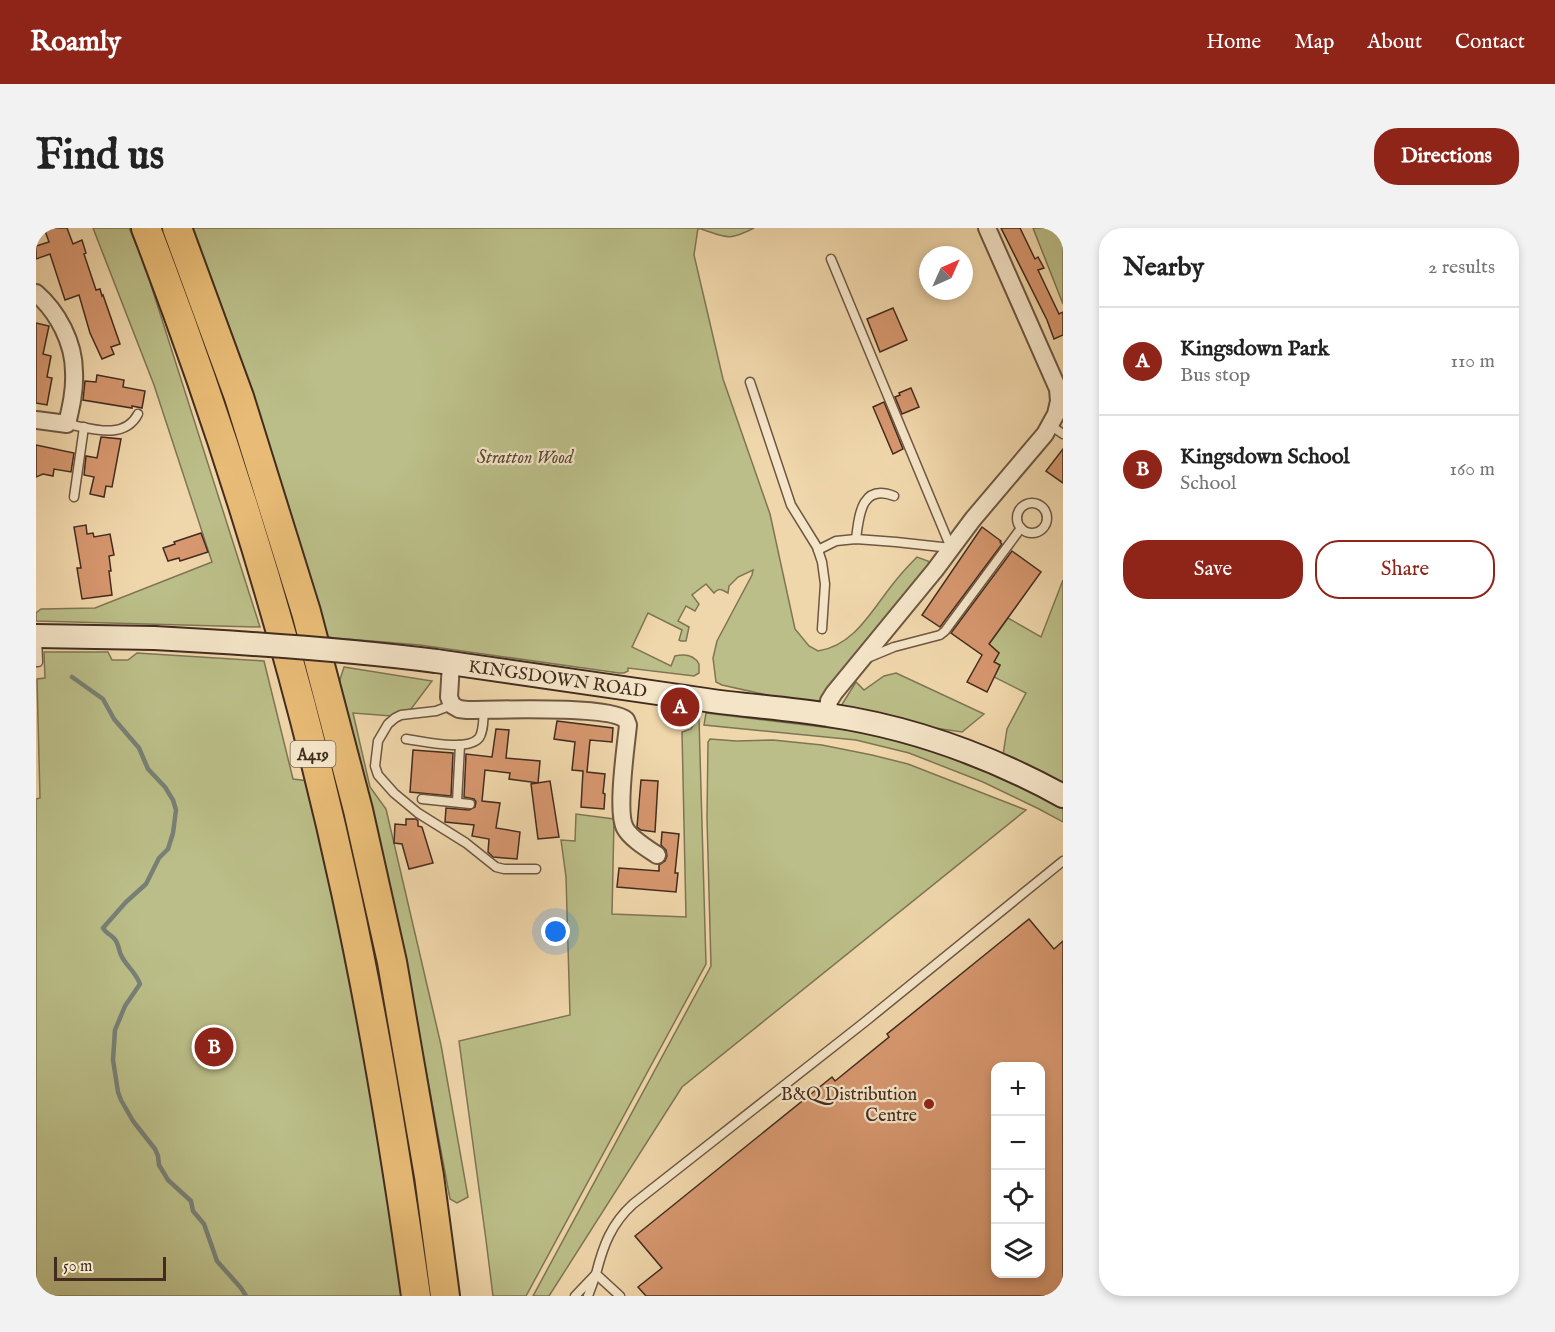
<!DOCTYPE html>
<meta charset="utf-8">
<style>
body{margin:0;font-family:"IM FELL English",serif;background:#f2f2f2;color:#222}
.controls{position:absolute;right:18px;bottom:18px;display:grid;overflow:hidden;border-radius:12px;box-shadow:0 3px 9px #0003}
.controls button{width:54px;height:54px;display:grid;place-items:center;padding:0;border:0;border-bottom:2px solid #e0e0e0;background:#fff;color:#222;font:30px sans-serif}
.compass{position:absolute;left:883px;top:18px;width:54px;height:54px;border-radius:50%;background:#fff;box-shadow:0 3px 9px #0003;rotate:45deg}
.scale{position:absolute;left:18px;bottom:15px;width:112px;box-sizing:border-box;padding-left:6px;border:3px solid #432c1f;border-top:0;font-size:16px;line-height:21px;white-space:nowrap;color:#432c1f;-webkit-text-stroke:4px #f5e5c8;paint-order:stroke}
.you{position:absolute;left:520px;top:704px;width:21px;height:21px;margin:-15px;border:4px solid #fff;border-radius:50%;background:#1a73e8;box-shadow:0 0 0 9px #1a73e833}
.badge{display:grid;place-items:center;width:39px;height:39px;border-radius:50%;background:#8f2418;color:#fff;font-size:20px;font-weight:700}
.pin{position:absolute;translate:-50% -50%;border:3px solid #fff;box-shadow:0 2px 6px #0006}
.list{margin:0;padding:0;list-style:none}
h2{display:flex;justify-content:space-between;align-items:center;height:78px;margin:0;padding:0 24px;font-size:26px}
h2 small{font-size:20px;font-weight:400;color:#767676}
.list li{display:grid;grid-template-columns:39px 1fr auto;gap:18px;align-items:center;box-sizing:border-box;height:108px;padding:0 24px;border-top:2px solid #e0e0e0}
.list b{display:block;font-size:22px;white-space:nowrap}
.list p{margin:0;font-size:20px;white-space:nowrap;color:#767676}
.list em{font-size:20px;font-style:normal;color:#767676}
.actions{display:flex;gap:12px;padding:18px 24px}
.actions a{flex:1;padding:14px 0;border:2px solid #8f2418;border-radius:24px;text-align:center;font-size:21px;color:#8f2418}
.actions .main{background:#8f2418;color:#fff}
.icon{flex:none;width:33px;height:33px;fill:none;stroke:currentColor;stroke-width:2;stroke-linecap:round;stroke-linejoin:round}
.map{position:relative;flex:none;width:1027px;height:1068px;overflow:hidden;border-radius:24px}
header{display:flex;align-items:center;gap:36px;box-sizing:border-box;height:84px;padding:0 30px;background:#8f2418;color:#fff}
header strong{font-size:28px}
nav{display:flex;gap:33px;margin-inline-start:auto;font-size:21px}
.intro{display:flex;align-items:center;justify-content:space-between;box-sizing:border-box;height:144px;padding:0 36px}
h1{margin:0;font-size:42px}
.button{padding:15px 27px;border-radius:24px;background:#8f2418;color:#fff;font-size:21px;font-weight:700}
main{display:flex;gap:36px;padding:0 36px}
aside{flex:1;background:#fff;border-radius:24px;box-shadow:0 3px 9px #0003}
.map>svg:first-child{display:block}
.green{fill:#bbbe88;stroke:#7f7554;stroke-width:1.5}
.lines{fill:none;stroke-linecap:round;stroke-linejoin:round}
.stream{stroke:#788076;stroke-width:4.5}
.building{fill:#d7976f;stroke:#432c1f;stroke-width:1.5;fill-rule:evenodd}
.lane-casing{stroke:#6e5742;stroke-width:11}
.street-casing{stroke:#6e5742;stroke-width:20}
.secondary-casing{stroke:#432c1f;stroke-width:26}
.highway-casing{stroke:#432c1f;stroke-width:32}
.lane{stroke:#f5e5c8;stroke-width:8}
.street{stroke:#f5e5c8;stroke-width:16}
.secondary{stroke:#f5e5c8;stroke-width:22}
.highway{stroke:#e8bc76;stroke-width:28}
.secondary-bridge-casing{stroke:#432c1f;stroke-width:26;stroke-linecap:butt}
.secondary-bridge{stroke:#f5e5c8;stroke-width:22}
.poi-dot{fill:#8f2418;stroke:#f5e5c8;stroke-width:2}
.labels{text-anchor:middle;stroke-width:4.5;stroke-linejoin:round;paint-order:stroke}
.shield{fill:#f5e5c8;stroke:#786452;stroke-width:1.5}
.shield-label{font-size:16px;font-weight:bold;fill:#432c1f}
.park-label{font-size:18px;font-style:italic;fill:#5b4934;stroke:#f5e5c8}
.street-label{font-size:18px;fill:#432c1f;stroke:#f5e5c8}
.poi-label{font-size:18px;fill:#432c1f;stroke:#f5e5c8;text-anchor:end}
</style>
<header>
<strong>Roamly</strong>
<nav><a>Home</a><a>Map</a><a>About</a><a>Contact</a></nav>
</header>
<div class="intro"><h1>Find us</h1><a class="button">Directions</a></div>
<main>
<div class="map">
<svg width="1027" height="1068" viewBox="0 0 1027 1068">
<rect width="100%" height="100%" fill="#f0d7ab"/>
<filter id="stains"><feTurbulence type="fractalNoise" baseFrequency=".00333" numOctaves="4"/><feColorMatrix values="0 0 0 0 .2 0 0 0 0 .09 0 0 0 0 .02 0 0 0 .5 -.17"/></filter>
<radialGradient id="worn" r=".72"><stop offset=".6" stop-color="#630" stop-opacity="0"/><stop offset="1" stop-color="#630" stop-opacity=".3"/></radialGradient>
<g class="green">
<path d="M 57,0 L 93,0 L 107,32 L 224,399 L 0,393 L 0,385 L 5,381 L 59,380 L 176,334 L 118,157 Z"/>
<path d="M 151,0 L 718,0 C 691,14 690,9 662,0 L 658,27 L 687,151 L 734,286 L 759,401 L 773,418 L 782,423 C 816,418 834,386 853,361 C 862,349 871,339 881,329 L 892,333 L 894,337 L 790,471 L 780,478 L 686,457 L 680,454 L 677,430 L 681,413 L 716,347 L 717,342 L 702,349 L 693,358 L 692,365 C 686,362 683,359 678,365 L 670,356 L 656,367 L 663,376 L 659,383 L 650,378 L 642,393 L 653,399 L 650,413 L 645,413 L 643,412 L 646,402 L 612,385 L 596,419 L 635,438 L 639,428 C 648,426 658,427 663,436 L 663,445 L 658,448 L 592,440 L 592,443 L 588,445 L 583,445 L 384,417 L 299,410 L 288,408 Z"/>
<path d="M 997,0 L 1027,0 L 1027,76 Z"/>
<path d="M 1027,352 L 1027,594 L 1003,581 L 947,554 L 873,525 L 820,512 L 668,497 L 670,485 L 829,504 L 967,527 L 971,501 L 990,465 L 958,449 L 964,437 L 958,434 L 963,425 L 953,416 L 972,390 L 1005,409 Z"/>
<path d="M 8,424 L 72,424 L 76,432 L 92,432 L 101,425 L 228,433 L 257,551 L 273,553 L 333,825 L 368,1068 L 0,1068 L 0,571 L 4,570 L 1,451 L 9,450 Z"/>
<path d="M 308,439 L 396,453 L 369,489 L 317,485 L 334,559 L 350,581 L 405,817 L 432,969 L 421,975 L 414,971 L 385,816 L 334,585 L 302,458 Z"/>
<path d="M 860,445 L 948,486 L 926,504 L 837,491 L 808,481 L 805,478 L 820,454 L 828,462 L 848,448 Z"/>
<path d="M 661,490 L 663,491 L 670,736 L 490,1068 L 457,1068 L 450,1012 L 423,813 L 534,787 L 530,649 L 525,612 L 539,613 L 540,586 L 578,591 L 576,686 L 650,689 L 646,504 L 655,501 Z"/>
<path d="M 674,511 L 700,513 L 737,512 L 786,517 L 836,527 L 872,536 L 990,582 L 646,859 L 513,1068 L 497,1068 L 675,738 L 671,590 L 672,514 Z"/>
</g>
<g class="lines">
<path class="stream" d="M 36,449 L 67,471 L 78,491 L 103,520 L 112,541 L 129,559 L 137,572 L 140,582 L 137,605 L 132,621 L 123,630 L 110,656 L 90,674 L 67,700 C 70,706 77,707 80,713 C 83,718 83,723 85,727 C 90,738 99,743 104,756 L 89,778 L 79,802 L 77,832 L 82,864 L 85,872 L 97,893 L 119,921 L 122,928 L 123,937 L 132,952 L 155,973 L 157,983 L 168,996 L 181,1033 L 205,1060 L 210,1068"/>
</g>
<g class="building">
<path d="M 8,0 L 31,0 L 37,16 L 46,12 L 50,25 L 48,26 L 60,62 L 64,61 L 66,68 L 67,67 L 84,116 L 75,119 L 78,126 L 66,131 L 54,105 L 43,67 L 29,72 L 14,26 L 0,31 L 0,18 L 13,14 Z"/>
<path d="M 965,0 L 984,0 L 999,31 L 1002,29 L 1008,40 L 1002,42 L 1023,86 L 1027,84 L 1027,107 L 1018,111 L 1011,92 Z"/>
<path d="M 857,80 L 871,112 L 844,124 L 831,91 Z"/>
<path d="M 0,95 L 13,98 L 7,126 L 15,128 L 11,149 L 16,150 L 11,177 L 0,175 Z"/>
<path d="M 61,147 L 88,152 L 87,159 L 109,163 L 106,180 L 96,178 L 96,180 L 47,172 L 49,153 L 60,154 Z"/>
<path d="M 875,160 L 883,179 L 866,186 L 859,169 L 864,167 L 863,165 Z"/>
<path d="M 848,174 L 867,221 L 857,226 L 837,179 Z"/>
<path d="M 65,209 L 85,211 L 76,259 L 70,258 L 68,269 L 54,266 L 58,249 L 48,247 L 50,228 L 61,230 Z"/>
<path d="M 0,217 L 38,225 L 35,244 L 18,241 L 17,248 L 7,246 L 0,249 Z"/>
<path d="M 1027,221 L 1027,255 L 1010,243 Z"/>
<path d="M 50,297 L 51,306 L 57,305 L 58,309 L 74,306 L 78,327 L 73,328 L 75,343 L 73,343 L 76,367 L 46,371 L 41,340 L 45,340 L 38,299 Z"/>
<path d="M 946,299 L 965,313 L 964,314 L 966,316 L 904,399 L 886,387 Z"/>
<path d="M 165,305 L 172,324 L 144,333 L 143,330 L 132,333 L 127,320 L 139,316 L 138,314 Z"/>
<path d="M 976,323 L 1005,344 L 953,416 L 963,425 L 958,434 L 964,437 L 951,464 L 931,454 L 946,427 L 915,405 Z"/>
<path d="M 521,493 L 577,500 L 576,514 L 554,512 L 551,544 L 569,546 L 567,565 L 569,566 L 568,581 L 545,579 L 547,543 L 536,542 L 539,514 L 518,511 Z"/>
<path d="M 460,501 L 473,502 L 470,530 L 504,533 L 502,555 L 473,551 L 474,545 L 449,542 L 446,573 L 464,575 L 460,600 L 484,604 L 481,631 L 457,629 L 452,624 L 453,611 L 436,608 L 438,597 L 409,594 L 410,580 L 433,582 L 439,579 L 440,574 L 438,571 L 428,569 L 430,526 L 456,529 Z"/>
<path d="M 377,522 L 417,525 L 415,568 L 374,564 Z"/>
<path d="M 605,552 L 622,553 L 619,604 L 605,602 L 601,599 Z"/>
<path d="M 514,553 L 523,609 L 502,611 L 495,556 Z"/>
<path d="M 370,591 L 380,591 L 382,593 L 382,598 L 386,599 L 397,635 L 373,641 L 366,616 L 358,615 L 359,596 L 370,597 Z"/>
<path d="M 626,604 L 643,606 L 639,645 L 642,645 L 640,664 L 581,659 L 583,640 L 623,643 L 623,637 L 629,633 L 631,628 L 630,622 L 625,617 Z"/>
<path d="M 993,691 L 1018,721 L 1027,713 L 1027,1062 L 1019,1068 L 610,1068 L 602,1059 L 626,1040 L 599,1008 L 796,849 L 799,853 L 853,809 L 851,806 ZM 960,838 L 1005,838 L 1005,1046 L 960,1046 Z"/>
</g>
<g class="lines">
<g class="lane-casing">
<g id="lane">
<path d="M 714,154 L 755,277 L 781,319 L 786,334 L 789,356 L 786,401"/>
<path d="M 31,196 C 54,200 88,213 102,186"/>
<path d="M 1014,197 L 1027,206"/>
<path d="M 38,269 L 48,199"/>
<circle cx="996" cy="290" r="15"/>
<path d="M 820,311 C 823,288 825,255 858,268"/>
<path d="M 782,322 L 800,313 L 820,311 L 860,314 L 915,320 L 795,31"/>
<path d="M 1,408 L 2,434"/>
<path d="M 829,431 L 858,419 L 904,407 L 909,403 L 985,300"/>
<path d="M 416,477 L 400,483 L 365,487 L 359,490 L 352,496 L 342,513 L 339,538 L 342,547 L 358,565 L 382,585 L 430,615 L 460,639 L 468,641 L 500,641"/>
<path d="M 370,511 C 387,513 431,524 443,510 C 448,503 447,491 448,482"/>
<path d="M 386,571 L 434,576"/>
<path d="M 421,574 L 424,517"/>
<path d="M 539,1068 L 560,1046"/>
<path d="M 552,1068 L 559,1049"/>
<path d="M 584,1068 L 560,1046 C 567,1018 575,996 597,976 L 830,793 L 1027,633"/>
</g>
</g>
<g class="street-casing">
<g id="street">
<path d="M 0,65 C 22,84 38,115 38,144 C 39,162 35,179 31,196 L 0,192"/>
<path d="M 415,435 L 413,469 L 416,477 L 423,481 L 431,482 C 460,482 573,477 590,492 L 592,497 C 590,518 580,584 589,600 C 594,610 612,621 621,627"/>
<path d="M 791,487 L 793,473 L 798,465 L 899,342 L 937,291 L 1009,206 L 1020,186 L 1023,173 L 1022,161 L 951,0"/>
</g>
</g>
<g class="secondary-casing">
<g id="secondary">
<path d="M 0,408 L 118,410"/>
<path id="s1" d="M 400,433 C 490,446 580,459 670,472 C 710,478 751,480 792,487 C 874,499 954,528 1027,568"/>
</g>
</g>
<g class="highway-casing">
<g id="highway">
<path d="M 110,0 C 193,216 261,438 310,664 C 339,797 361,932 380,1068"/>
<path d="M 141,0 L 203,169 L 270,384 L 322,582 L 356,734 L 393,948 L 409,1068"/>
</g>
</g>
<use href="#lane" class="lane"/>
<use href="#street" class="street"/>
<use href="#secondary" class="secondary"/>
<use href="#highway" class="highway"/>
<g class="secondary-bridge-casing">
<path id="secondary-bridge" d="M 118,410 C 213,415 306,421 400,433"/>
</g>
<use href="#secondary-bridge" class="secondary-bridge"/>
</g>
<circle class="poi-dot" cx="893" cy="876" r="6"/>
<g class="labels">
<rect class="shield" x="254.5" y="513" width="45" height="26" rx="4.5"/>
<g class="shield-label">
<text x="277" y="532">A419</text>
</g>
<g class="park-label">
<text x="489" y="235">Stratton Wood</text>
</g>
<g class="street-label">
<text dy="6" stroke="none"><textPath href="#s1" startOffset="123">KINGSDOWN ROAD</textPath></text>
</g>
<g class="poi-label">
<text x="881" y="872">B&amp;Q Distribution<tspan x="881" dy="21">Centre</tspan></text>
</g>
</g>
<rect width="100%" height="100%" filter="url(#stains)"/>
<rect width="100%" height="100%" fill="url(#worn)"/>
</svg>
<div class="controls">
<button>+</button>
<button>−</button>
<button><svg class="icon" aria-label="locate" viewBox="0 0 24 24"><circle cx="12" cy="12" r="6"/><path d="M12 2v4M12 18v4M2 12h4M18 12h4"/></svg></button>
<button><svg class="icon" aria-label="layers" viewBox="0 0 24 24"><path d="M12 4l9 5-9 5-9-5zM3 14l9 5 9-5"/></svg></button>
</div>
<svg class="compass" viewBox="-18 -18 36 36"><path d="M0-13l5 13h-10z" fill="#e53935"/><path d="M0 13l5-13h-10z" fill="#767676"/></svg>
<div class="scale">50 m</div>
<div class="you"></div>
<div class="pin badge" style="left:644px;top:479px">A</div>
<div class="pin badge" style="left:178px;top:819px">B</div>
</div>
<aside>
<h2>Nearby<small>2 results</small></h2>
<ul class="list">
<li><span class="badge">A</span><div><b>Kingsdown Park</b><p>Bus stop</p></div><em>110 m</em></li>
<li><span class="badge">B</span><div><b>Kingsdown School</b><p>School</p></div><em>160 m</em></li>
</ul>
<div class="actions"><a class="main">Save</a><a>Share</a></div>
</aside>
</main>
